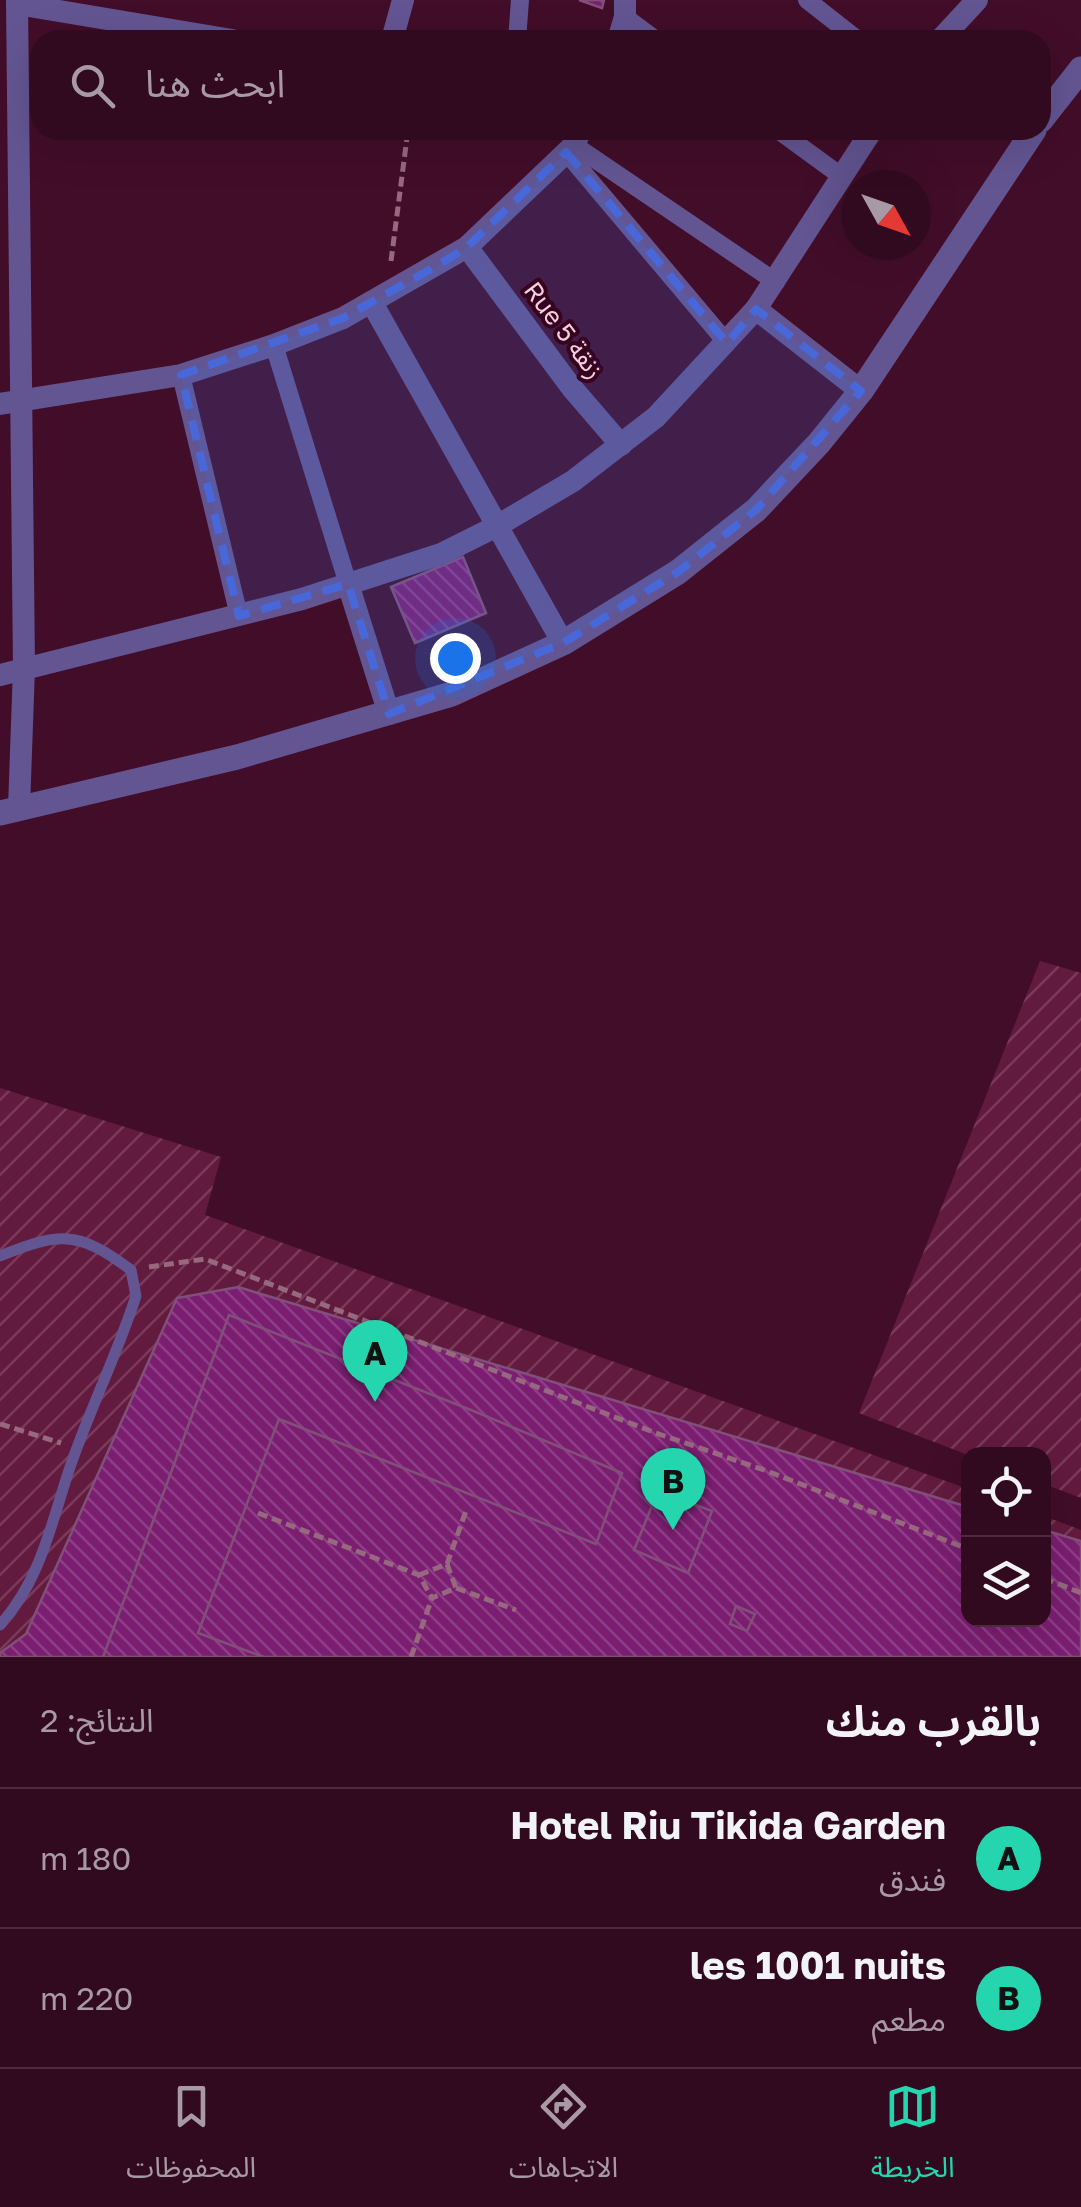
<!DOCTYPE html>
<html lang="ar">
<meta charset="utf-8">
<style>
body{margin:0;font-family:"Golos Text","Noto Sans Arabic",sans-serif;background:#3d182c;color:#f1f3f6;direction:rtl}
.controls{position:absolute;right:30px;bottom:30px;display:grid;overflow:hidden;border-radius:20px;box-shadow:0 10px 40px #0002}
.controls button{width:90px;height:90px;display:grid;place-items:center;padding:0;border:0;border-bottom:2px solid #4d2b3d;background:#320a1f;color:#f1f3f6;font:50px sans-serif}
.compass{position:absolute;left:841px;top:170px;width:90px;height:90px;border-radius:50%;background:#320a1f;box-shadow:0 10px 40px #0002;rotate:130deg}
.you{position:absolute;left:455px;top:658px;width:35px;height:35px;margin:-25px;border:8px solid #fff;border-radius:50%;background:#1a73e8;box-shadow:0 0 0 15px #1a73e833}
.badge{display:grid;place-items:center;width:65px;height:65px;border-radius:50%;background:#24d5ae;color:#111;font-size:32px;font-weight:700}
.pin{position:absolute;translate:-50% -82px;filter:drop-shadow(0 2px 5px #0008)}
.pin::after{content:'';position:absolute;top:52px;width:35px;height:30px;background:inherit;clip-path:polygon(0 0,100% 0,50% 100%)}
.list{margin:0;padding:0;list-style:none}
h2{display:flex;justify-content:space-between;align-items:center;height:130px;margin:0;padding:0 40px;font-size:42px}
h2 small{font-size:32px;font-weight:400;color:#a89aa4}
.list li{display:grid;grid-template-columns:65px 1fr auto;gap:30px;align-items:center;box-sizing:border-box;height:140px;padding:0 40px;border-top:2px solid #4d2b3d}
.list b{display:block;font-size:38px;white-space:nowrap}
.list p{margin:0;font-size:32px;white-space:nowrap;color:#a89aa4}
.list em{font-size:32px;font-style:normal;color:#a89aa4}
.icon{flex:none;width:55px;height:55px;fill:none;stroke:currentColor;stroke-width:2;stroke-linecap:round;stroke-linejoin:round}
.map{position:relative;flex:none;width:1081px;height:1657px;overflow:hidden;direction:ltr}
.search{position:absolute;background:#320a1f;box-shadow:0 10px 40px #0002;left:30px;right:30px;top:30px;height:110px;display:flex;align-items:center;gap:25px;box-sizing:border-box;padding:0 35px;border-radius:30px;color:#a89aa4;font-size:38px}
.sheet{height:410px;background:#320a1f}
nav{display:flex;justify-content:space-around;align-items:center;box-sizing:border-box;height:140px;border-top:2px solid #4d2b3d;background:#320a1f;font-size:28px;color:#a89aa4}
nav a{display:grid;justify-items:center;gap:5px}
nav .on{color:#24d5ae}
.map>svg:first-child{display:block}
.garden{fill:url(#garden-furrows)}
.building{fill:url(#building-back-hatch);stroke:#815079;stroke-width:2.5}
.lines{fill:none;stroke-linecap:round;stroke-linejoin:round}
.path{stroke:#96697f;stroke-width:5;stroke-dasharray:10 5;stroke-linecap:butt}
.service{stroke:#635592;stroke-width:11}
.pedestrian{stroke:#635592;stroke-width:18}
.minor{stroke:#635592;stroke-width:22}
.tertiary{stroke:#635592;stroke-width:25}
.marked{fill:#4868d9;fill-opacity:0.2;stroke:#4868d9;stroke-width:8;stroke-dasharray:20 12;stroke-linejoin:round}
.labels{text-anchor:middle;stroke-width:8;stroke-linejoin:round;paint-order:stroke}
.street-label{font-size:25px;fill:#f3d0de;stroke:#37031f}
</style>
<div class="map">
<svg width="1081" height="1657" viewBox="0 0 1081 1657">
<defs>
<pattern id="garden-furrows" width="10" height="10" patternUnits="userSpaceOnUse" patternTransform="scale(2.5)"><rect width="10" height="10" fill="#631a3f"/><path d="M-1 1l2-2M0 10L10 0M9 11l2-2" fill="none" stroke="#7a3a5a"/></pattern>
<pattern id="building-back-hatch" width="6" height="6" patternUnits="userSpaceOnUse" patternTransform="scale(2.5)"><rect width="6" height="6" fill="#7b1e71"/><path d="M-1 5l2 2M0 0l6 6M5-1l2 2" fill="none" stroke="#8e3e85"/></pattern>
</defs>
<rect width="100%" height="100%" fill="#420d29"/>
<g class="garden">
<path d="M 1040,961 L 1081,973 L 1081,1498 L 1044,1484 L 1044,1454 L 968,1455 L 859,1413 Z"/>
<path d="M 0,1088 L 221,1157 L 205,1215 L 968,1489 L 968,1620 L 1044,1620 L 1044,1516 L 1081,1530 L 1081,1657 L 0,1657 Z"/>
</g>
<g class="building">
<path d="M 579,0 L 604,0 L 602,8 Z"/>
<path d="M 463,557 L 486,613 L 415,643 L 391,587 Z"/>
<path d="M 238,1287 L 968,1507 L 968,1620 L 1044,1620 L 1044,1530 L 1081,1541 L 1081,1657 L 0,1657 L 0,1653 L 26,1634 L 177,1298 Z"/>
<path d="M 229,1315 L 476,1412 L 622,1473 L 596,1544 L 279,1419 L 198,1633 L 264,1657 L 103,1657 Z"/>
<path d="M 658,1491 L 712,1511 L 688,1573 L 634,1550 Z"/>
<path d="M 736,1606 L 755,1614 L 747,1631 L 730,1624 Z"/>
</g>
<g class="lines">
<g class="path">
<path d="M 391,261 L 408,130"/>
<path d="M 149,1267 L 205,1259 L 656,1433 L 767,1471 L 968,1549"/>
<path d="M 0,1424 L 61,1443"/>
<path d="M 258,1513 L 419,1575 L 432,1598 L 456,1588 L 516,1610"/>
<path d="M 447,1564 L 467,1508"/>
<path d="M 419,1575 L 447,1564 L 456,1588"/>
<path d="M 1044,1578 L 1081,1593"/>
<path d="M 411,1657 L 432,1598"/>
</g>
<path class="service" d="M 0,1256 C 59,1232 78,1230 131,1270 L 136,1296 C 117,1355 89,1411 69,1470 C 51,1525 40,1581 0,1625"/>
<g class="pedestrian">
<path d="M 807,0 L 858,40"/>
<path d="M 625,17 L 656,40"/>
<path d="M 517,40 L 520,0"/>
<path d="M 778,130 L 841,176"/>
<path d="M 574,145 L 776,282"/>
<path d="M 566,152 L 727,343"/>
<path d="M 274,345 L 348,584"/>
<path d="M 181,375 L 239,616"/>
</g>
<g class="minor">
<path d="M 17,0 L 24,668 L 19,808"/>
<path d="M 17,4 L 232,40"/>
<path d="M 392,40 L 403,0"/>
<path d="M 618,40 L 625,17 L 625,0"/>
<path d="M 940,40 L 977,0"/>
<path d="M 467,247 L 572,388 L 621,445"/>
<path d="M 372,303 L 563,643"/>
<path d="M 756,309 L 861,391"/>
<path d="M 0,404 L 181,375 L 274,345 L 343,318 L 467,247 L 574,145 L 581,130"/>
<path d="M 348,584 L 389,714"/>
<path d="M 0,675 L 302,599 L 441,554 L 497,526 L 573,481 L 656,417 L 756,309 L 872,130"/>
</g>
<g class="tertiary">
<path d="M 1041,120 L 1081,69"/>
<path d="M 0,813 L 237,757 L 452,694 L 563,643 L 678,572 L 756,510 L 819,443 L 861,391 L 1034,130"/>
</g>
</g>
<path class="marked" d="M 566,152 L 727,343 L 756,309 L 861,391 L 756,510 L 678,572 L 563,643 L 389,714 L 348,584 L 239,616 L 181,375 L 343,318 L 433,268 L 467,247 Z"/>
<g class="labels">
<g class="street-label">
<text transform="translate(564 330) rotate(53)" y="9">Rue 5 زنقة</text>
</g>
</g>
</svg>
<div class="controls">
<button><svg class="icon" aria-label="locate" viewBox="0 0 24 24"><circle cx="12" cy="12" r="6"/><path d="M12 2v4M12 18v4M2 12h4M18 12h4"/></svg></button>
<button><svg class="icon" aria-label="layers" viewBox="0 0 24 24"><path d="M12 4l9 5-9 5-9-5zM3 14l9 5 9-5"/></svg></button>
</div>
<svg class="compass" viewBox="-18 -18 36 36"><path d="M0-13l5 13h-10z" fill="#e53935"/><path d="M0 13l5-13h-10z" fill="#a89aa4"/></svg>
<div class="you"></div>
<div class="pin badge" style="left:375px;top:1402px">A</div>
<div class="pin badge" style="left:673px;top:1530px">B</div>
<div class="search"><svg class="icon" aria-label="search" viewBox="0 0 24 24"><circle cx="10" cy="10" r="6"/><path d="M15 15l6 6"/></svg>ابحث هنا</div>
</div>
<section class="sheet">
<h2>بالقرب منك<small>النتائج: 2</small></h2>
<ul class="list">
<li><span class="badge">A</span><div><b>Hotel Riu Tikida Garden</b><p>فندق</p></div><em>180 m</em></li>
<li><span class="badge">B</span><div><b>les 1001 nuits</b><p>مطعم</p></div><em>220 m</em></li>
</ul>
</section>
<nav>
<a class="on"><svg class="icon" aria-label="map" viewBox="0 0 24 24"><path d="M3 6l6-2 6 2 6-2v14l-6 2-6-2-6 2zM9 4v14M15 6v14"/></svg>الخريطة</a>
<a><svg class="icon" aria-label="directions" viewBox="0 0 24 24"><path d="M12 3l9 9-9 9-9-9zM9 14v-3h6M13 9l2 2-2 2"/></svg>الاتجاهات</a>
<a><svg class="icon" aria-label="saved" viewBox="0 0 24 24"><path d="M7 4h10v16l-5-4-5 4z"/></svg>المحفوظات</a>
</nav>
